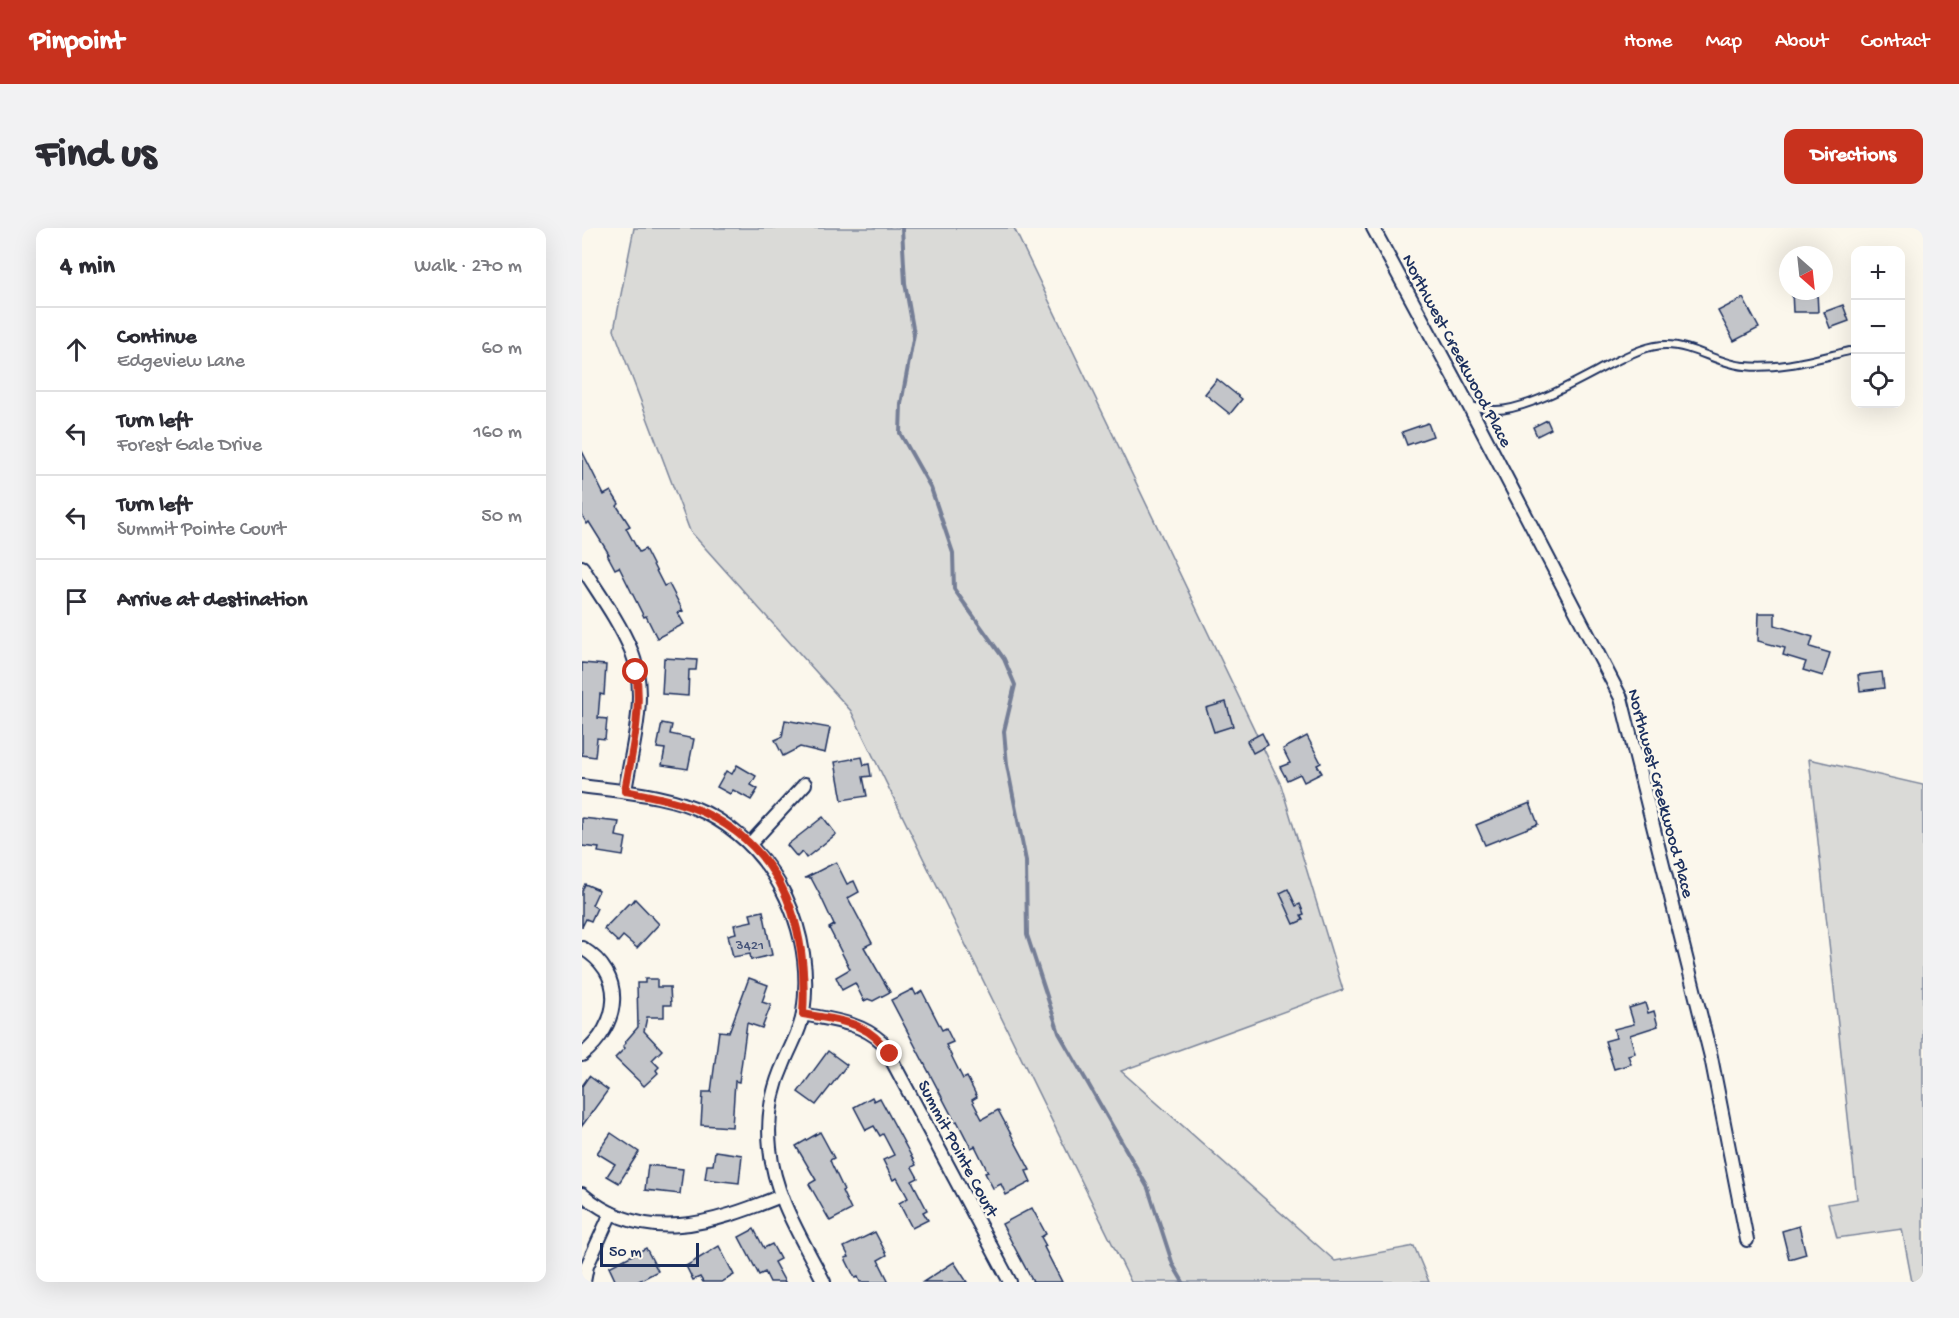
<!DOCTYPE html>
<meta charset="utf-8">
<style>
body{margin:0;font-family:"Gochi Hand",sans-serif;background:#f2f2f3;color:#2b2b33}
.controls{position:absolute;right:18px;top:18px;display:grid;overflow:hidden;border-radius:12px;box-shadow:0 6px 24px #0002}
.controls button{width:54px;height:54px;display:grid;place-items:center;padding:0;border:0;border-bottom:2px solid #e1e1e2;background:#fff;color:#2b2b33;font:30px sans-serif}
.compass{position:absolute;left:1197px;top:18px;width:54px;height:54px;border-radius:50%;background:#fff;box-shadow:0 6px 24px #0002;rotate:153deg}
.scale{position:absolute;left:18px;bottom:15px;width:99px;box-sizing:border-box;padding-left:6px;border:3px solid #1b2f5e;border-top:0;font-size:16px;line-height:21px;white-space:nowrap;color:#1b2f5e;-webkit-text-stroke:4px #fbf7ec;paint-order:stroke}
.stop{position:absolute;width:18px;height:18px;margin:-14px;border:4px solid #c8321e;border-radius:50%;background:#fff}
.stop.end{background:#c8321e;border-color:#fff;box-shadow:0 2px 6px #0008}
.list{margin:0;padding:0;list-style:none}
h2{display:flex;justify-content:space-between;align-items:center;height:78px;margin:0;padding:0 24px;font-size:26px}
h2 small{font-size:20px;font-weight:400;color:#7c7c81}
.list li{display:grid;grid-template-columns:39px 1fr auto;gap:18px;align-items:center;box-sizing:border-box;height:84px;padding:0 24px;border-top:2px solid #e1e1e2}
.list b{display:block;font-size:22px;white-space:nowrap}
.list p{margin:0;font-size:20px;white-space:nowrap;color:#7c7c81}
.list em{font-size:20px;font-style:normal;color:#7c7c81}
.icon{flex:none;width:33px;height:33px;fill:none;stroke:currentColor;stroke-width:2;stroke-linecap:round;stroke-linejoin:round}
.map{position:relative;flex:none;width:1341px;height:1054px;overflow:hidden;border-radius:12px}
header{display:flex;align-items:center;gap:36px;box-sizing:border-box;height:84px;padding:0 30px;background:#c8321e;color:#fff}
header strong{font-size:28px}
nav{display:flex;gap:33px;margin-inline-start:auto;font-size:21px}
.intro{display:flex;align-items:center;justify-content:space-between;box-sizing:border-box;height:144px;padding:0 36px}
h1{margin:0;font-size:42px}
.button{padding:15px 27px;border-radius:12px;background:#c8321e;color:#fff;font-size:21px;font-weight:700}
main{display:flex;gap:36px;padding:0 36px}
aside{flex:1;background:#fff;border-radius:12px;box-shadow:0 6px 24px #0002}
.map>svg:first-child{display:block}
.green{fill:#dadad7;stroke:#7a849a;stroke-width:1.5}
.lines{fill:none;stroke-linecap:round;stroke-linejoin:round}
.stream{stroke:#747e96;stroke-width:4}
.building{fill:#c3c5c9;stroke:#1b2f5e;stroke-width:1.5}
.lane-casing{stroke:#1b2f5e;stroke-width:10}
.street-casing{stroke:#1b2f5e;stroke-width:16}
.lane{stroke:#fbf7ec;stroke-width:6}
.street{stroke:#fbf7ec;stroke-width:12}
.route{stroke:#c8321e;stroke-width:8}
.labels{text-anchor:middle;stroke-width:5;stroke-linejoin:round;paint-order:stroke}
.number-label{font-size:15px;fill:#455479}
.street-label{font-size:18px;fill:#1b2f5e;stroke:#fbf7ec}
</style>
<header>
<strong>Pinpoint</strong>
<nav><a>Home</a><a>Map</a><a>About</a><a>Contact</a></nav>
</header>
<div class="intro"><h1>Find us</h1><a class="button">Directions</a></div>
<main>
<aside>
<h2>4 min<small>Walk · 270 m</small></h2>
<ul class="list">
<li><svg class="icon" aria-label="ahead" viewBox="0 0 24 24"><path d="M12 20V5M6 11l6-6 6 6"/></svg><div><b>Continue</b><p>Edgeview Lane</p></div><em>60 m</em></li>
<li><svg class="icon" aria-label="left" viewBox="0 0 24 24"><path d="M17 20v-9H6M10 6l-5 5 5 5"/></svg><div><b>Turn left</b><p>Forest Gale Drive</p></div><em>160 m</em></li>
<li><svg class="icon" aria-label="left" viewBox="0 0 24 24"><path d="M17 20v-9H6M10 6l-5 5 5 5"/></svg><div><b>Turn left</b><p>Summit Pointe Court</p></div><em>50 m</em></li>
<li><svg class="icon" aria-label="arrive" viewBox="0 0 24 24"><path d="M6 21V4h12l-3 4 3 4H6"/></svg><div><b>Arrive at destination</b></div></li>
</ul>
</aside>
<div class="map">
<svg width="1341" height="1054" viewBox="0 0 1341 1054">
<rect width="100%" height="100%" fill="#fbf7ec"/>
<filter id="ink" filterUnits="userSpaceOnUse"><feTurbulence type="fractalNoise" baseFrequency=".0167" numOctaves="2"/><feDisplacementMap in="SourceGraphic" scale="12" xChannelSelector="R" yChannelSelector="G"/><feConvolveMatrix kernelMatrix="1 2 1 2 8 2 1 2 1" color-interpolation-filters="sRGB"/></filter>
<g filter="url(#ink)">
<g class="green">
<path d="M 52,0 L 432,0 L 699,557 L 761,762 L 539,843 L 753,1033 L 832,1018 L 847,1054 L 549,1054 L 269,483 L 108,303 L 32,102 Z"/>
<path d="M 1227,531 L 1341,557 L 1341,1054 L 1330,1054 L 1320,1001 L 1255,1010 L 1246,976 L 1275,971 Z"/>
</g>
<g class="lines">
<path class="stream" d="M 320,0 L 323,55 L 332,106 L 319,176 L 318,205 L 349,260 L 371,325 L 372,361 L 422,431 L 433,457 L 422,503 L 425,537 L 444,633 L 445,707 L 477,805 L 566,960 L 591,1037 L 601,1054"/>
</g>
<g class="building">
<path d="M 1210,63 L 1235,63 L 1236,84 L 1211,84 Z"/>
<path d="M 1161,70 L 1177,100 L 1152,113 L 1136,83 Z"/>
<path d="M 1261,77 L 1267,93 L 1248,100 L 1242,84 Z"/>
<path d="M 635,151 L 660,171 L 648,186 L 623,166 Z"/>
<path d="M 965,192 L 969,201 L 955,208 L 951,199 Z"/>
<path d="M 846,195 L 851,208 L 825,217 L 820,204 Z"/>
<path d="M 0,223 L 22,267 L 29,263 L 37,276 L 35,278 L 48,298 L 44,300 L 57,324 L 63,321 L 82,358 L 87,356 L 101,383 L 96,385 L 102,396 L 75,410 L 64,388 L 62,389 L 37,339 L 33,341 L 25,326 L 27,326 L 7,294 L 5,296 L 0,287 Z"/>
<path d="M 1177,385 L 1193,385 L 1193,397 L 1231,409 L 1228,419 L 1248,425 L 1241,448 L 1221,442 L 1224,434 L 1201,427 L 1203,420 L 1176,413 Z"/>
<path d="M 82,430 L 115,432 L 114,442 L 107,442 L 106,468 L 80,466 Z"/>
<path d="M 0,435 L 24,437 L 22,467 L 18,466 L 16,490 L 25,491 L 23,511 L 15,510 L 13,529 L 0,527 Z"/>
<path d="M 1300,444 L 1302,460 L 1278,463 L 1276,447 Z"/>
<path d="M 644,474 L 651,498 L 632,504 L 624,480 Z"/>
<path d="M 203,492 L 248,500 L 243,525 L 218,519 L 201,528 L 193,512 L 200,509 Z"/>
<path d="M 80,495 L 90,497 L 88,506 L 112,511 L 106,541 L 80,537 L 83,521 L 75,520 Z"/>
<path d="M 680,505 L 686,517 L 671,525 L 665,513 Z"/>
<path d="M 725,508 L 739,535 L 735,537 L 740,545 L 722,554 L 718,546 L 705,552 L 698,539 L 708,535 L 701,521 Z"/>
<path d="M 280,529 L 282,537 L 287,536 L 289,548 L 281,549 L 285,568 L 260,572 L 253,534 Z"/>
<path d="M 155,537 L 174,548 L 169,557 L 176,561 L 169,572 L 151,562 L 148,566 L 135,559 L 144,543 L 150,546 Z"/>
<path d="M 948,575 L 956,596 L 903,617 L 894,597 Z"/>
<path d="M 241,589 L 254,606 L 224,630 L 220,624 L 215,629 L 205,617 Z"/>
<path d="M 0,590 L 37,594 L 34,608 L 44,610 L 41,628 L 16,624 L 17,620 L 0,618 Z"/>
<path d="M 254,634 L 265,656 L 272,653 L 277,664 L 266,670 L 290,715 L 282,719 L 308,764 L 291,773 L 286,771 L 282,773 L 273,755 L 260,762 L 254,749 L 268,741 L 247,700 L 252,697 L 239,669 L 229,650 L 223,650 Z"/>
<path d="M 3,656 L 17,662 L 10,677 L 15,680 L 9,693 L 4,691 L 0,699 L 0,663 Z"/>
<path d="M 706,661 L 714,678 L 718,676 L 722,686 L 719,687 L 721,692 L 712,696 L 698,665 Z"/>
<path d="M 53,671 L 77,696 L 55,720 L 41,708 L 36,714 L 22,701 L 47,675 L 49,676 Z"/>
<path d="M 181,683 L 190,727 L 169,732 L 168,726 L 151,729 L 146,707 L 154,705 L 152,697 L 170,693 L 168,686 Z"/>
<path d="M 167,750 L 186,757 L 180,774 L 189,777 L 180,800 L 165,795 L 157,854 L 153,853 L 150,899 L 119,897 L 121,864 L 129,864 L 137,803 L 147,804 Z"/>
<path d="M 63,751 L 75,751 L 75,759 L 88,759 L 89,777 L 82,777 L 82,789 L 65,789 L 62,803 L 80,822 L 70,832 L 77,839 L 74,842 L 76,845 L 62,858 L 33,830 L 43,820 L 41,818 L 44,815 L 43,814 L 56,799 L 55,755 L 63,755 Z"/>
<path d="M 331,761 L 334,767 L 340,763 L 360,802 L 364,800 L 371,814 L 364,817 L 381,851 L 385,849 L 395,869 L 390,872 L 400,891 L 416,882 L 448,942 L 444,943 L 449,954 L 424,967 L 419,956 L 411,960 L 403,945 L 406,944 L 393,918 L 389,920 L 375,893 L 373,894 L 309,772 Z"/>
<path d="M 1063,775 L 1066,785 L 1072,783 L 1076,798 L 1048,807 L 1053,825 L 1046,827 L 1049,836 L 1032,841 L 1023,813 L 1034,810 L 1032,801 L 1052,796 L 1047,780 Z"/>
<path d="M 246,823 L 265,837 L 234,877 L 216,864 Z"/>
<path d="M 7,848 L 26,862 L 0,898 L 0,858 Z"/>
<path d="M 290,869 L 292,873 L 298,870 L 334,937 L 330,939 L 336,950 L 330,953 L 345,982 L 341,984 L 346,992 L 330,1000 L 317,975 L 326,970 L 315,950 L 311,952 L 301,932 L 312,927 L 301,906 L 298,908 L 292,898 L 284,902 L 272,879 Z"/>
<path d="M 238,904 L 252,930 L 248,932 L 250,937 L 262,962 L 260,963 L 269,982 L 248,993 L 227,956 L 234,952 L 214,918 Z"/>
<path d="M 29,905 L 57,924 L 37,955 L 25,948 L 33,936 L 15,925 Z"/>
<path d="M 133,923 L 160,927 L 157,955 L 123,951 L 125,937 L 131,937 Z"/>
<path d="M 66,937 L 101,941 L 98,966 L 63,962 Z"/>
<path d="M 450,980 L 464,1006 L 459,1009 L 464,1018 L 462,1019 L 480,1054 L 451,1054 L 420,996 Z"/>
<path d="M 1217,998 L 1224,1026 L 1207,1031 L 1200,1003 Z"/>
<path d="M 172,1001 L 182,1020 L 190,1016 L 198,1031 L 192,1034 L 203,1054 L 188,1054 L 183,1044 L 177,1047 L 157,1009 Z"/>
<path d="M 293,1004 L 305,1027 L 296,1032 L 307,1054 L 278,1054 L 276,1049 L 273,1050 L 263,1030 L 267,1029 L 262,1019 Z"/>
<path d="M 137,1018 L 152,1047 L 140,1054 L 121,1054 L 118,1049 L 111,1052 L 104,1038 Z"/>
<path d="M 64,1020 L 76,1043 L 55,1054 L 34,1054 L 27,1039 Z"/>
<path d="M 372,1034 L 385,1054 L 341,1054 Z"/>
</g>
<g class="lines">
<g class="lane-casing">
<path id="lane" d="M 887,178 C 896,179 905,182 914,182 C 946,182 999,151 1028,136 C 1045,128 1064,117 1084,117 C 1111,117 1136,136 1163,138 C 1198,142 1233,131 1267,123"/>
</g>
<g class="street-casing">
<g id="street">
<path d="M 791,0 L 887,178 L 1039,470 L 1129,829 L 1165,1012"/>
<path d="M 0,339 C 17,366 37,393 49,422 C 67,466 50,518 43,563"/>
<path d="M 0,558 C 41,564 86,566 124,585 C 196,622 233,706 221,785 C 219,802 208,819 202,835 C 190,861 185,891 188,920 C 192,968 220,1011 242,1054"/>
<path d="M 168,616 L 223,556"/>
<path d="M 0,720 C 45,747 38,797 0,827"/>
<path d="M 221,786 C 250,792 278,794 300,814 L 428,1054"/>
<path d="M 0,966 C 63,1019 132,995 199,968"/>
<path d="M 2,1054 L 5,1038 L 29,985"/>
</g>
</g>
<use href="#lane" class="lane"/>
<use href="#street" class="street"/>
</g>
</g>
<g class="lines" filter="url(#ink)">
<path class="route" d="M 54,444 C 60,484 50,523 43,563 C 70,568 98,573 123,585 C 204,624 226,702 221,786 C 258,793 285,792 308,826"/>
</g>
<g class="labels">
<g class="number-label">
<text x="168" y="721">3421</text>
</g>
<g class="street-label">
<text transform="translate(876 122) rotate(62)" y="6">Northwest Creekwood Place</text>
<text transform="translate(1080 565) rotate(75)" y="6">Northwest Creekwood Place</text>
<text transform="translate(377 920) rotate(62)" y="6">Summit Pointe Court</text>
</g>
</g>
</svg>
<div class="controls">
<button>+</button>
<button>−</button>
<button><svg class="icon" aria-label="locate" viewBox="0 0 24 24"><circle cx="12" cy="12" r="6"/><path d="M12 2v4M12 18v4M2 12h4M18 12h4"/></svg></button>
</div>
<svg class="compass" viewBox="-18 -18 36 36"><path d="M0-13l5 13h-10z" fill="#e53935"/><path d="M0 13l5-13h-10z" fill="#7c7c81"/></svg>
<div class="scale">50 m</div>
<div class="stop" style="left:54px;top:444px"></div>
<div class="stop end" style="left:308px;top:826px"></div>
</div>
</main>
